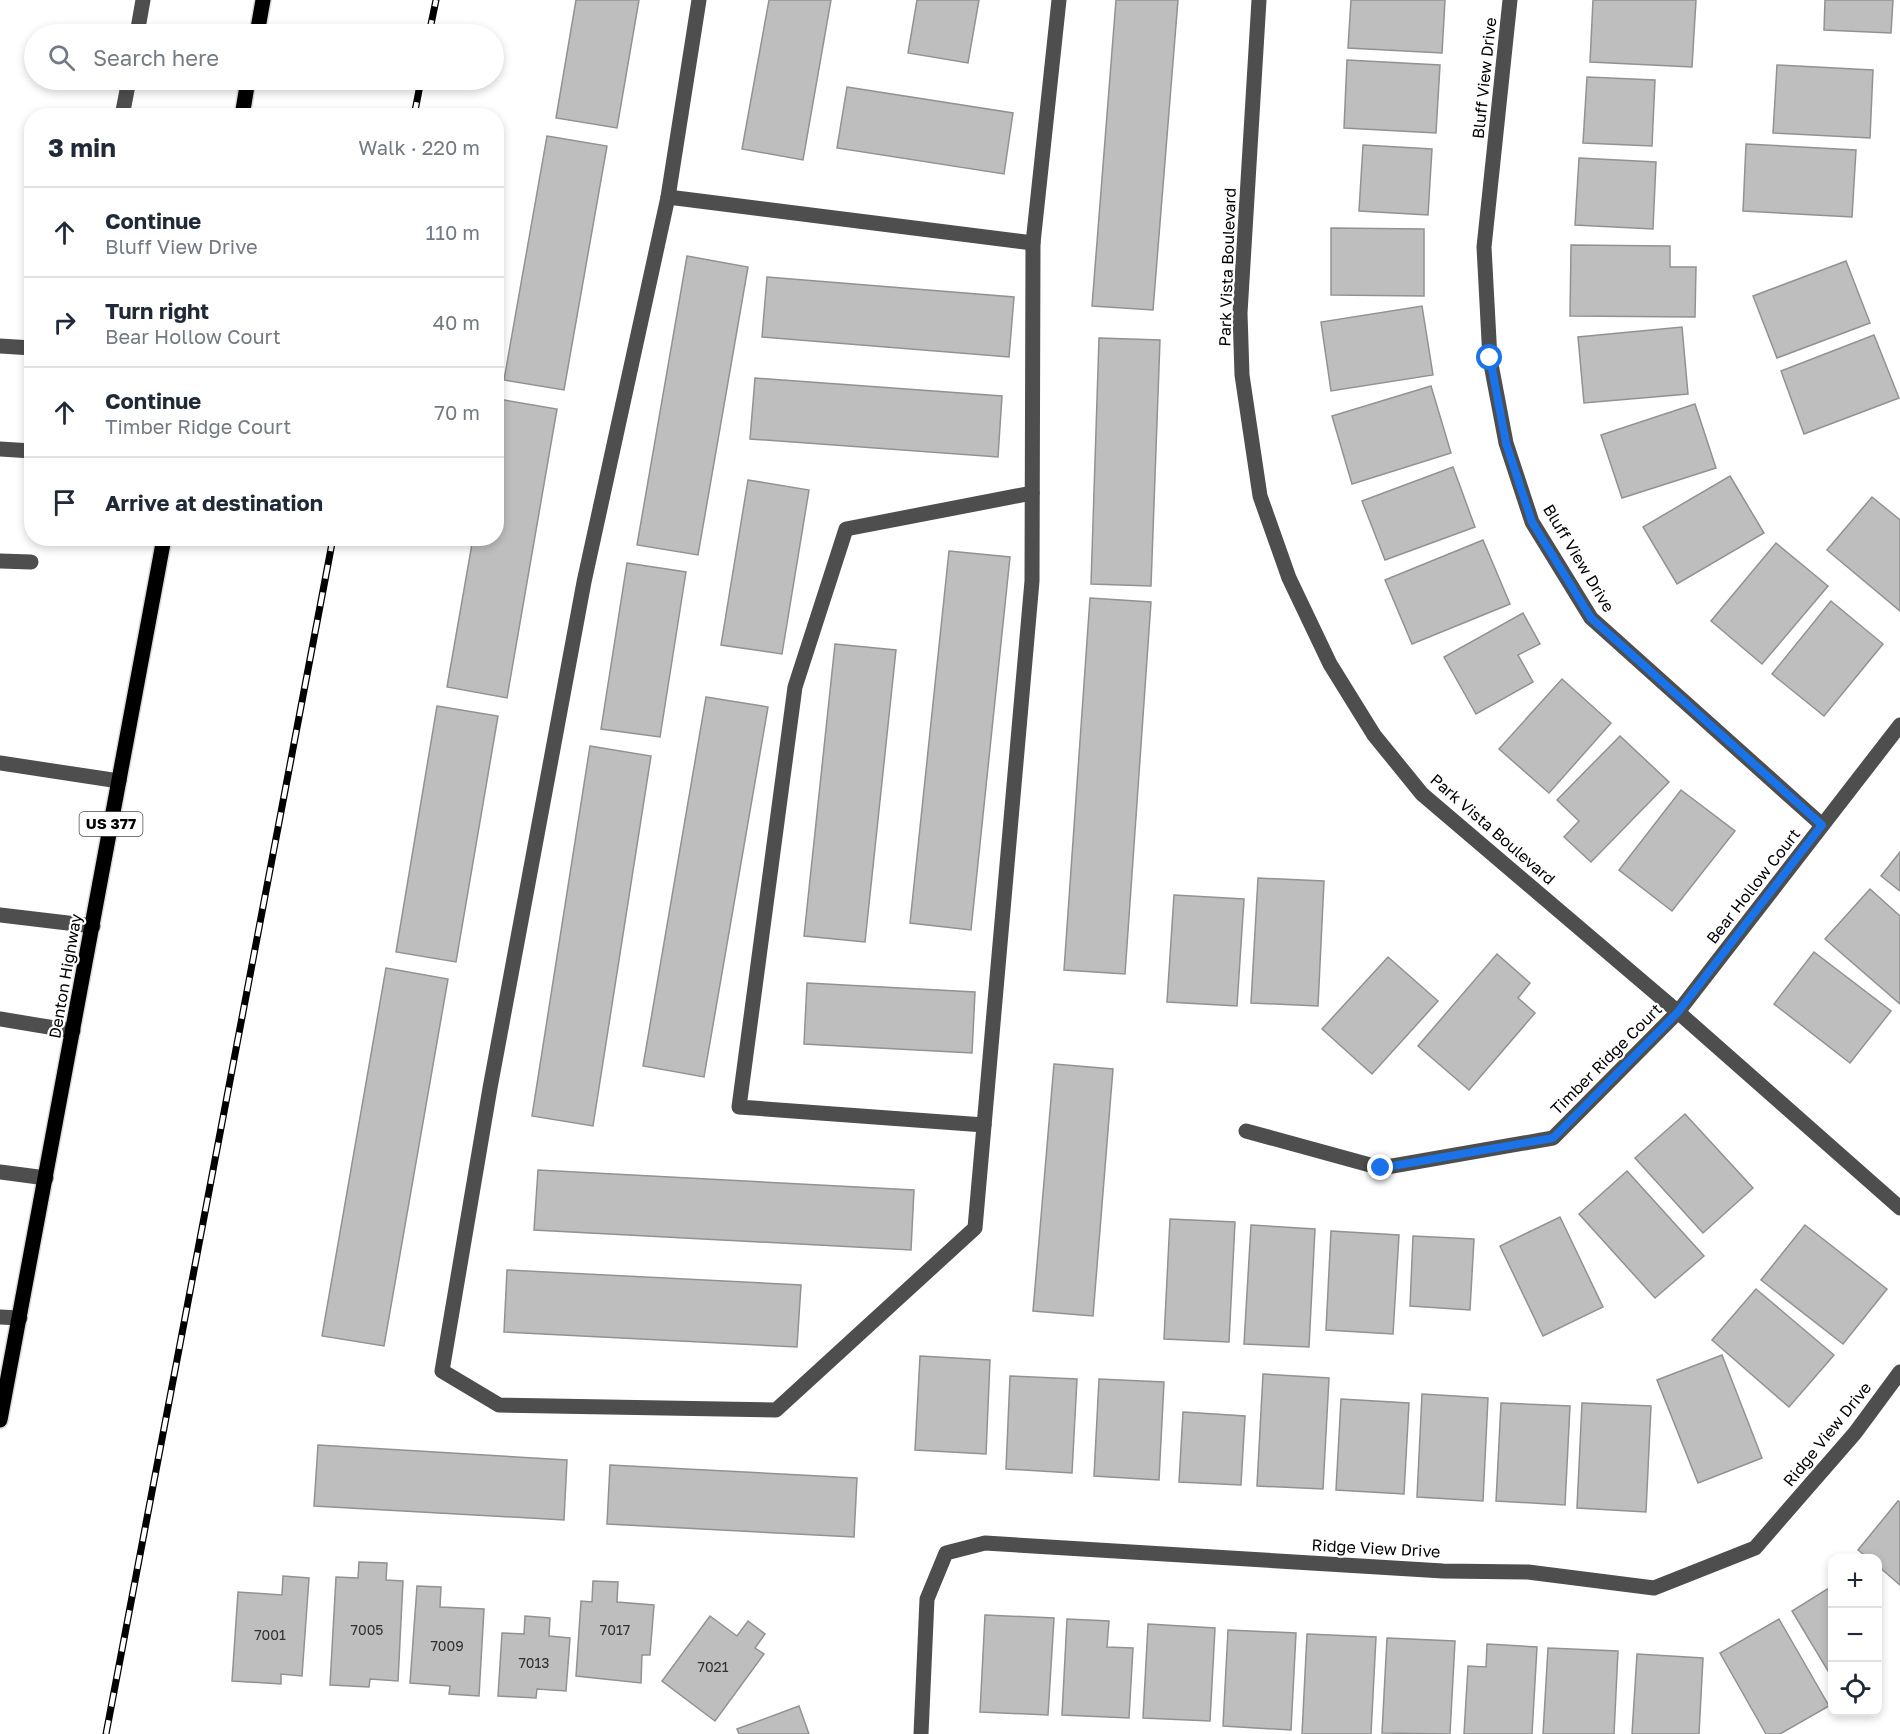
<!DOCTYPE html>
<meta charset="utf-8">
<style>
body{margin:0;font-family:"Golos Text",sans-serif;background:#f6f6f7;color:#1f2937}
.controls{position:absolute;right:18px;bottom:18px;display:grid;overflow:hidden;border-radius:12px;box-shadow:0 3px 9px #0003}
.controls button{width:54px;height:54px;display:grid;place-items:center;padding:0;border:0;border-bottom:2px solid #e0e1e3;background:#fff;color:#1f2937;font:30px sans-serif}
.stop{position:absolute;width:18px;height:18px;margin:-14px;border:4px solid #1a73e8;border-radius:50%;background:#fff}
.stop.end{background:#1a73e8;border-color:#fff;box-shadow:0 2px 6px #0008}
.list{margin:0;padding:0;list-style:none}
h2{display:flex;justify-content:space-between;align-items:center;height:78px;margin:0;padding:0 24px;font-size:26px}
h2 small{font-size:20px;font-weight:400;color:#747a83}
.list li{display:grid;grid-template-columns:39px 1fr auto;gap:18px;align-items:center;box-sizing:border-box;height:90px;padding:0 24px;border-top:2px solid #e0e1e3}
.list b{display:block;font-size:22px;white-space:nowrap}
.list p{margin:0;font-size:20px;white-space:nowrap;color:#747a83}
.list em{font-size:20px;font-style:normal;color:#747a83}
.icon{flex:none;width:33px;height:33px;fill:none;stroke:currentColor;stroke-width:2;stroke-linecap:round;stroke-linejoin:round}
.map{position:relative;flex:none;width:1900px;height:1734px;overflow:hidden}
.search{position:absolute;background:#fff;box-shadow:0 3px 9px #0003;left:24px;top:24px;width:480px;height:66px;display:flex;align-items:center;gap:15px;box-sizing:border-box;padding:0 21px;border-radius:33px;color:#747a83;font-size:22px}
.panel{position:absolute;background:#fff;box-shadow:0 3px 9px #0003;left:24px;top:108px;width:480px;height:438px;border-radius:24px}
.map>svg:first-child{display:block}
.building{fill:#bebebe;stroke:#929292;stroke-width:1.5}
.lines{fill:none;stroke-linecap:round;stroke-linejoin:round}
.major-casing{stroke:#dbdbdb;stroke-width:18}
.minor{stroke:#4e4e4e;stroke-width:15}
.major{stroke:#000;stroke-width:15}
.rail-casing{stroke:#000;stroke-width:7}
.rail{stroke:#fff;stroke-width:4.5;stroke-dasharray:14;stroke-linecap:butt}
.route{stroke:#1a73e8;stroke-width:8}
.labels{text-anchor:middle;stroke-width:4.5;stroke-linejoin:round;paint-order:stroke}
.number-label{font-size:14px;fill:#303030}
.shield{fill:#fff;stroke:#4c4c4c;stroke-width:1.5}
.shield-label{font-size:15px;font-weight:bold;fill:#000}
.street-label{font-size:16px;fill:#000;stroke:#fff}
</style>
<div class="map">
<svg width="1900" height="1734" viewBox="0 0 1900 1734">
<rect width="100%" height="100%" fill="#fff"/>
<g class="building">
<path d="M 576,0 L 639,0 L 617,128 L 556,118 Z"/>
<path d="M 769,0 L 831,0 L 803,160 L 742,149 Z"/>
<path d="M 917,0 L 979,0 L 968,63 L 908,53 Z"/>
<path d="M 1116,0 L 1178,0 L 1153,310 L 1092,306 Z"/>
<path d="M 1351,0 L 1445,0 L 1442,53 L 1348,48 Z"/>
<path d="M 1593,0 L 1696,0 L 1692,67 L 1590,62 Z"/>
<path d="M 1825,0 L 1893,0 L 1891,33 L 1824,30 Z"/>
<path d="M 1347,60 L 1440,65 L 1436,133 L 1344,128 Z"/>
<path d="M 1777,65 L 1873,70 L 1870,138 L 1773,133 Z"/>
<path d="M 1587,77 L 1655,80 L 1652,146 L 1583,143 Z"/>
<path d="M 847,87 L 1013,113 L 1004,174 L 837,148 Z"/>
<path d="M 547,136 L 607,146 L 564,390 L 504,380 Z"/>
<path d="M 1746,144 L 1856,150 L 1852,217 L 1743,211 Z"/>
<path d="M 1363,145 L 1432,149 L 1428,215 L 1359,211 Z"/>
<path d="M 1579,158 L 1656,162 L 1653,229 L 1575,225 Z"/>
<path d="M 1331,228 L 1424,229 L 1424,296 L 1331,295 Z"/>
<path d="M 1571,245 L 1670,246 L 1670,267 L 1696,267 L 1695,317 L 1570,316 Z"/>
<path d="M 687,256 L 748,267 L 698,555 L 637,545 Z"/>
<path d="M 1846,261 L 1870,323 L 1777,358 L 1753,296 Z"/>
<path d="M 767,277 L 1014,297 L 1009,357 L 762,337 Z"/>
<path d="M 1422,306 L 1433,375 L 1331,391 L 1321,322 Z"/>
<path d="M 1682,327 L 1688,394 L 1584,403 L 1578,337 Z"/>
<path d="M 1874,335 L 1899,398 L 1804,434 L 1781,371 Z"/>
<path d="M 1099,338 L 1160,340 L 1151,586 L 1091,584 Z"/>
<path d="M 755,378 L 1002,396 L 998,457 L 750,439 Z"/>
<path d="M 1431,386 L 1451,453 L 1352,484 L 1332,416 Z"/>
<path d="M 498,399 L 557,409 L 507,698 L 447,687 L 473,538 L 496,538 Z"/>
<path d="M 1695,404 L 1716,468 L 1622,498 L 1601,435 Z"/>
<path d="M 1453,467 L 1475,527 L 1385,560 L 1362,501 Z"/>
<path d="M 1730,476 L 1764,533 L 1677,584 L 1643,527 Z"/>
<path d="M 748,480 L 809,490 L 782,654 L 721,645 Z"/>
<path d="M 1872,497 L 1900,520 L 1900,611 L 1827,550 Z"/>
<path d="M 1483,540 L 1510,604 L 1412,644 L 1385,580 Z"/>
<path d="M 1776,543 L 1828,586 L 1762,664 L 1711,621 Z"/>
<path d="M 949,551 L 1010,557 L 971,930 L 910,923 Z"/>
<path d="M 627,563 L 686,572 L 660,737 L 601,729 Z"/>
<path d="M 1090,598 L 1151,602 L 1125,974 L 1064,970 Z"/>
<path d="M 1831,601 L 1883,644 L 1824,716 L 1772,674 Z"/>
<path d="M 1523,613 L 1540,644 L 1518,655 L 1533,682 L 1476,714 L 1444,657 Z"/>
<path d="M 835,644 L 896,650 L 865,942 L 804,936 Z"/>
<path d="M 1562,679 L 1611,723 L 1549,793 L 1499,749 Z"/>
<path d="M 706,697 L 768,707 L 704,1077 L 643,1066 Z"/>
<path d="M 437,706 L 498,716 L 456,962 L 396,952 Z"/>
<path d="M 1620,736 L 1669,782 L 1591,862 L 1564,837 L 1579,821 L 1557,800 Z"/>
<path d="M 590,746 L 651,756 L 593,1126 L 532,1116 Z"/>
<path d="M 1681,790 L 1735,831 L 1672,911 L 1619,870 Z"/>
<path d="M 1900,852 L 1900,891 L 1881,876 Z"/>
<path d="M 1258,878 L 1324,881 L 1318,1006 L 1251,1003 Z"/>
<path d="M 1870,889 L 1900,916 L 1900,1004 L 1825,939 Z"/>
<path d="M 1174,895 L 1244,899 L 1237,1006 L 1167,1002 Z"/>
<path d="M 1814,952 L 1891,1011 L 1850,1063 L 1774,1004 Z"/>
<path d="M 1497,954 L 1530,983 L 1518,998 L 1535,1013 L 1469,1090 L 1418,1046 Z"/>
<path d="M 1388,957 L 1438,1001 L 1372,1074 L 1322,1029 Z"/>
<path d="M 386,968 L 448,979 L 384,1346 L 322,1336 Z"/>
<path d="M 807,983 L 975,992 L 972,1053 L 804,1044 Z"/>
<path d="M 1054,1064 L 1113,1069 L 1093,1316 L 1033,1311 Z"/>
<path d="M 1685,1114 L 1753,1188 L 1703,1233 L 1635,1158 Z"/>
<path d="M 538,1170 L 914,1190 L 911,1250 L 534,1230 Z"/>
<path d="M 1627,1171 L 1704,1256 L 1655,1298 L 1579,1214 Z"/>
<path d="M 1560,1217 L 1603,1307 L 1543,1336 L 1500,1246 Z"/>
<path d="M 1170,1219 L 1235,1222 L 1229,1342 L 1164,1339 Z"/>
<path d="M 1251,1225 L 1315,1229 L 1309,1347 L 1244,1344 Z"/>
<path d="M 1805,1225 L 1887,1289 L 1843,1344 L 1761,1280 Z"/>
<path d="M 1331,1231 L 1399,1235 L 1393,1334 L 1326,1330 Z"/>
<path d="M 1413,1236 L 1474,1239 L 1470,1310 L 1410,1306 Z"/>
<path d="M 507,1270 L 801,1285 L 797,1347 L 504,1332 Z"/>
<path d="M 1756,1289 L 1834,1355 L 1789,1407 L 1712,1340 Z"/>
<path d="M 1722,1355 L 1762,1458 L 1698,1483 L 1657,1380 Z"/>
<path d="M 920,1356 L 990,1360 L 986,1454 L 915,1450 Z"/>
<path d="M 1263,1374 L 1329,1378 L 1323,1489 L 1257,1486 Z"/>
<path d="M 1010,1376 L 1077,1379 L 1072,1473 L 1006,1469 Z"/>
<path d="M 1099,1379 L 1164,1382 L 1159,1480 L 1094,1476 Z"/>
<path d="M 1422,1394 L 1488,1398 L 1483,1501 L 1417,1497 Z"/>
<path d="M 1341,1399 L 1409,1403 L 1404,1494 L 1336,1490 Z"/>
<path d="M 1501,1403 L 1570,1406 L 1565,1505 L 1496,1501 Z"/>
<path d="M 1582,1403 L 1651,1406 L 1646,1512 L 1577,1508 Z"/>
<path d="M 1183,1412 L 1245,1416 L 1241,1485 L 1179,1482 Z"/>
<path d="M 318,1445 L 567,1460 L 564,1520 L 314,1506 Z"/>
<path d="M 610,1465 L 857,1478 L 854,1537 L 607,1524 Z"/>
<path d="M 1898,1501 L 1900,1502 L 1900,1585 L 1878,1566 L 1878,1558 L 1868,1558 L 1858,1550 Z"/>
<path d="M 359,1562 L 387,1563 L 386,1580 L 403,1581 L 398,1681 L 370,1679 L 369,1687 L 330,1685 L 336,1577 L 358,1578 Z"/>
<path d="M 283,1576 L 309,1578 L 302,1676 L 281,1674 L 281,1684 L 232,1681 L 238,1592 L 282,1595 Z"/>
<path d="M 593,1581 L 618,1582 L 617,1602 L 654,1605 L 650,1655 L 642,1655 L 641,1683 L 576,1676 L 581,1601 L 592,1602 Z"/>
<path d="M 417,1586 L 441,1587 L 440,1607 L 484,1609 L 479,1696 L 449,1694 L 450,1686 L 410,1683 Z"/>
<path d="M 1832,1586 L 1832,1668 L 1828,1671 L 1792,1611 Z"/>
<path d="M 985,1615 L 1054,1618 L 1048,1715 L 980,1712 Z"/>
<path d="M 525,1616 L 550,1618 L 549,1636 L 570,1638 L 566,1691 L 537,1689 L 536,1698 L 498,1696 L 502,1633 L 524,1634 Z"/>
<path d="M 710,1616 L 737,1636 L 748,1621 L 765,1634 L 755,1648 L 764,1654 L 715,1721 L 662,1681 Z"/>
<path d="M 1067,1619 L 1109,1621 L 1107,1647 L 1133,1648 L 1129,1718 L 1062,1715 Z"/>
<path d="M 1779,1619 L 1829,1706 L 1780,1734 L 1766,1734 L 1720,1653 Z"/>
<path d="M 1148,1624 L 1215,1628 L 1210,1721 L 1143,1718 Z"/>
<path d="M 1228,1630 L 1296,1633 L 1291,1730 L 1223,1726 Z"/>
<path d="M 1307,1634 L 1376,1637 L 1371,1734 L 1302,1734 Z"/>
<path d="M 1387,1638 L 1455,1641 L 1450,1734 L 1382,1733 Z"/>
<path d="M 1487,1644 L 1537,1647 L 1532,1734 L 1464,1734 L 1468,1666 L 1486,1667 Z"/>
<path d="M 1548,1648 L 1618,1651 L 1614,1734 L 1543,1734 Z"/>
<path d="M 1637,1654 L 1703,1658 L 1699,1734 L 1632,1734 Z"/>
<path d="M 799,1706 L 809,1734 L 739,1734 L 737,1729 Z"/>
</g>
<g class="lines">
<g class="major-casing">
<g id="major">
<path d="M 257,34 L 263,0"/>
<path d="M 242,116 L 248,80"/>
<path d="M 0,1420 L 164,538"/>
</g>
</g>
<g class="minor">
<path d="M 699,0 L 668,197 L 584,582 L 490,1088 L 442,1371 L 499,1405 L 776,1410 L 975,1228 L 1032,581 L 1033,243 L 1059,0"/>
<path d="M 1259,0 L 1240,313 L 1242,375 L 1260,496 L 1289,578 L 1330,664 L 1374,735 L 1422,794 L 1678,1012 L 1900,1208"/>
<path d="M 1510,0 L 1484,247 L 1490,359 L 1506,443 L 1532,522 L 1591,618 L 1822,825"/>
<path d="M 137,34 L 143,0"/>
<path d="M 122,116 L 129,80"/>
<path d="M 668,197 L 1033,243"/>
<path d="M 0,346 L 32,348"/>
<path d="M 0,449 L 32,451"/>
<path d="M 0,561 L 31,562"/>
<path d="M 0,763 L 119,781"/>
<path d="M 0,915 L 93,926"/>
<path d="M 0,1019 L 73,1031"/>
<path d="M 984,1125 L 739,1107 L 795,687 L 846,529 L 1032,493"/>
<path d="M 1246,1131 L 1381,1168 L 1553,1138 L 1678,1012 L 1900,725"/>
<path d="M 0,1172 L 46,1178"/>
<path d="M 0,1317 L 20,1318"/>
<path d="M 921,1734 L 927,1599 L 946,1553 L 985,1543 L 1443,1571 L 1528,1572 L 1654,1588 L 1755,1548 L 1855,1433 L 1900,1372"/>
</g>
<use href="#major" class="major"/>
<g class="rail-casing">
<g id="rail">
<path d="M 429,34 L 436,0"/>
<path d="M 414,116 L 421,80"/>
<path d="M 106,1734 L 333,538"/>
</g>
</g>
<use href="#rail" class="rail"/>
</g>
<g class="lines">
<path class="route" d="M 1381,1168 L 1553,1138 L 1678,1012 L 1822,825 L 1591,618 L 1532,522 L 1506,443 L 1490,358"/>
</g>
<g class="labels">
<g class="number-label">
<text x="367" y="1635">7005</text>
<text x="615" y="1635">7017</text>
<text x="270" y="1640">7001</text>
<text x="447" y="1651">7009</text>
<text x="534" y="1668">7013</text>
<text x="713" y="1672">7021</text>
</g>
<rect class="shield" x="79.5" y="812" width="63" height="24" rx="4.5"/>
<g class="shield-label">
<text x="111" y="829">US 377</text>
</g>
<g class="street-label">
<text transform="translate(1484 78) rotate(-84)" y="6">Bluff View Drive</text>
<text transform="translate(1227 267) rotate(-88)" y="6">Park Vista Boulevard</text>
<text transform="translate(1579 558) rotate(59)" y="6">Bluff View Drive</text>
<text transform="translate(1493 829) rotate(41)" y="6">Park Vista Boulevard</text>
<text transform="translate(1753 886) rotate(-52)" y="6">Bear Hollow Court</text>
<text transform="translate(65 976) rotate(-80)" y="6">Denton Highway</text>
<text transform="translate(1606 1059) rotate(-45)" y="6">Timber Ridge Court</text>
<text transform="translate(1827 1434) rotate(-51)" y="6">Ridge View Drive</text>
<text transform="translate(1376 1548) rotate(3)" y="6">Ridge View Drive</text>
</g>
</g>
</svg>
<div class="controls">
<button>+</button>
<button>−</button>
<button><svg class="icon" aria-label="locate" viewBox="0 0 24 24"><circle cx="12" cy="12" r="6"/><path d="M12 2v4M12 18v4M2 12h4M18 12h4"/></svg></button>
</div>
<div class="stop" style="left:1490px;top:358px"></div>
<div class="stop end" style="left:1381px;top:1168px"></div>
<div class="search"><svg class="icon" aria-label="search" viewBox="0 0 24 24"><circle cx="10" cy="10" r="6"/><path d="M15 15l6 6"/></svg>Search here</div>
<section class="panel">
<h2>3 min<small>Walk · 220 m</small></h2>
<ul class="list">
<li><svg class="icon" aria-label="ahead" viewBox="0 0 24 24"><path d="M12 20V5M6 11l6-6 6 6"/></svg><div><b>Continue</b><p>Bluff View Drive</p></div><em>110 m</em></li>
<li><svg class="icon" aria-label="right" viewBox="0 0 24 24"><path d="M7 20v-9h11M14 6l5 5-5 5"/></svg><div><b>Turn right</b><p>Bear Hollow Court</p></div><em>40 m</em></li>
<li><svg class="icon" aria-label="ahead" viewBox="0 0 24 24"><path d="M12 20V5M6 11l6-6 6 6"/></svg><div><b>Continue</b><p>Timber Ridge Court</p></div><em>70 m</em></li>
<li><svg class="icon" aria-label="arrive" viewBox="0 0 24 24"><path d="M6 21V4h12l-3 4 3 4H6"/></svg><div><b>Arrive at destination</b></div></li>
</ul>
</section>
</div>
